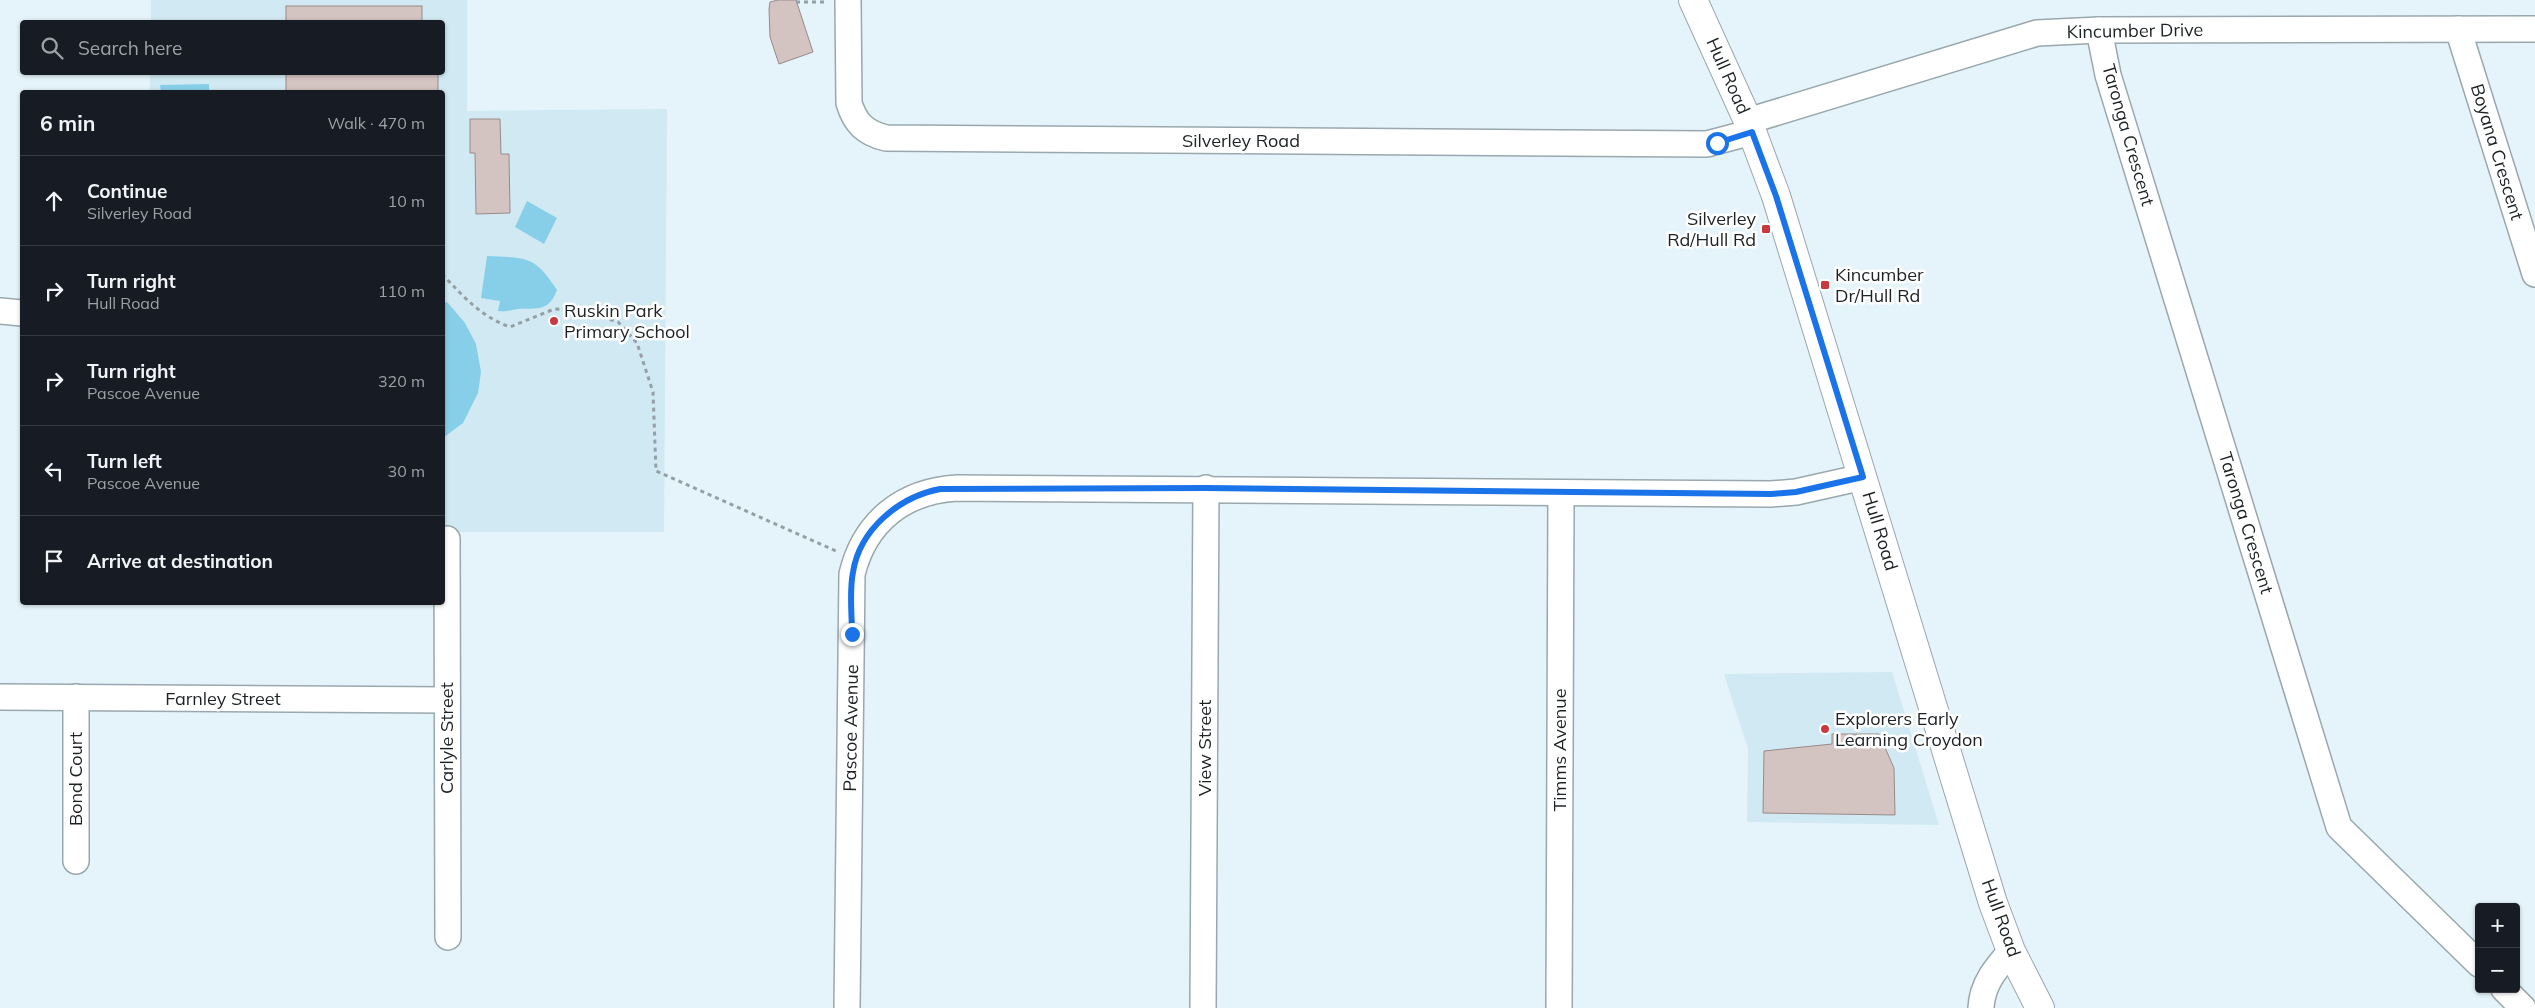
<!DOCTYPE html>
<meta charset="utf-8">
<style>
body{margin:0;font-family:Mulish,sans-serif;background:#242831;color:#f1f3f6}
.controls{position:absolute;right:15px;bottom:15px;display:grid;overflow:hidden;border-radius:5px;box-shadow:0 1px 4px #0004}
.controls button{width:45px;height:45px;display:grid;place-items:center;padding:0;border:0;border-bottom:1px solid #363941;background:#171b24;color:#f1f3f6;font:25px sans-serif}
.stop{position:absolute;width:15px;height:15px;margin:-11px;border:4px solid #1a73e8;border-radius:50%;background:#fff}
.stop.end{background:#1a73e8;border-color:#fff;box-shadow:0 1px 5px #0008}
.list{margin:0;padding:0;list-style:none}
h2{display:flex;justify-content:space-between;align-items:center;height:65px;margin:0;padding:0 20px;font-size:21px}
h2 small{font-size:16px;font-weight:400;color:#9ea1a6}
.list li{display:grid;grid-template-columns:32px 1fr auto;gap:15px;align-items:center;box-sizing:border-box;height:90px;padding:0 20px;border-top:1px solid #363941}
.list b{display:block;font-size:19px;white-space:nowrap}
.list p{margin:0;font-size:16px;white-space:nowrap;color:#9ea1a6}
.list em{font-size:16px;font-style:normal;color:#9ea1a6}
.icon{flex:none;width:28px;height:28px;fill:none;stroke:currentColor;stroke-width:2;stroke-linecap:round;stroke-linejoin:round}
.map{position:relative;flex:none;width:2535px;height:1008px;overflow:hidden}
.search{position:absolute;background:#171b24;box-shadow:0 1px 4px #0004;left:20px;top:20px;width:425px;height:55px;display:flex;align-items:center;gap:12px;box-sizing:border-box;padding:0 18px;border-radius:5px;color:#9ea1a6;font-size:19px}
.panel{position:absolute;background:#171b24;box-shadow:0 1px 4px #0004;left:20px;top:90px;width:425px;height:515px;border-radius:5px}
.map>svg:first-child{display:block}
.built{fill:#d1e9f2}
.green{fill:#87cfe9}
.building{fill:#d3c3c1;stroke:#998a89}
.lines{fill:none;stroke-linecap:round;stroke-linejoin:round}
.minor-casing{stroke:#99a8ad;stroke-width:28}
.primary-casing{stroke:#99a8ad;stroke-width:30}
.path{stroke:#94a0a4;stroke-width:3;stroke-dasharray:4 4;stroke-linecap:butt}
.minor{stroke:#fff;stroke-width:25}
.primary{stroke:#fff;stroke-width:28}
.route{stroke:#1a73e8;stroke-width:6}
.poi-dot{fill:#c93940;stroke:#fff;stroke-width:2}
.labels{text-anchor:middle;stroke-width:5;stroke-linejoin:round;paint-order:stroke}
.street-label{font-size:18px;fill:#1d2224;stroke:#fff}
.poi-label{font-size:18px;fill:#1d2224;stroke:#fff;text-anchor:start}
</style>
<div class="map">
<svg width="2535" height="1008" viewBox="0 0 2535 1008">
<rect width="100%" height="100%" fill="#e4f4fa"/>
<g class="built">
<path d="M 151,0 L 467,0 L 467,111 L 667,109 L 664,532 L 443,532 L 442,92 L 150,92 L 150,73 L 442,72 L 442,22 L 151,22 Z"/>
<path d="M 1892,672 L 1939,825 L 1747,822 L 1748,749 L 1724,674 Z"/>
</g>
<g class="green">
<path d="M 209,84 L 209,92 L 161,92 L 160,85 Z"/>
<path d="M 527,201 L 557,218 L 544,244 L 515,227 Z"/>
<path d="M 487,256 C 527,258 534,255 557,290 C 549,312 537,308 518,309 C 510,310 508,312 498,311 L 500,301 L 481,298 Z"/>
<path d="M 443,301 L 448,303 L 465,323 L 476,344 L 481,372 L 478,393 L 463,423 L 443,438 Z"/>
</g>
<g class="building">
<path d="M 778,0 L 796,0 L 813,52 L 779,64 L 770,37 L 769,9 L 770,2 Z"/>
<rect x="286" y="6" width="136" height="16"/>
<rect x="286" y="72" width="152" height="20"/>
<path d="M 470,119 L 500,119 L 501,154 L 509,154 L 510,213 L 476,214 L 475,153 L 470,153 Z"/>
<path d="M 1832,734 L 1879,734 L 1894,768 L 1895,815 L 1763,813 L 1764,751 L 1832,744 Z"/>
</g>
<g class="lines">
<g class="minor-casing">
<g id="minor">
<path d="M 848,0 L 849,103 C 855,123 865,133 886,138 L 1707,144 L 1752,132"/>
<path d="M 2458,29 L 2535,274"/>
<path d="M 2099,30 L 2108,75 L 2339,827 L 2479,964"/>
<path d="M 1748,121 L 2037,33 L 2099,30 L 2535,29"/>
<path d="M 0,311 L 22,313"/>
<path d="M 447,539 L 448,937"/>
<path d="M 0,697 L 447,700"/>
<path d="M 76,697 L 76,861"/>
<path d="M 2504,989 L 2523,1008"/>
<path d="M 847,1008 L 852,574 C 865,521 904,491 957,488 L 1771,494 L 1796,492 L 1863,477"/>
<path d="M 1203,1008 L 1206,488"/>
<path d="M 1559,1008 L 1561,493"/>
<path d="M 1981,1008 C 1982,984 1996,968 2011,951"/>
</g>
</g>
<g class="primary-casing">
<path id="primary" d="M 1693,0 L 1748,121 L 1776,196 L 1993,903 L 2011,951 L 2040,1008"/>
</g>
<g class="path">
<path d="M 796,2 L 826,2"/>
<path d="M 442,274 C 464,297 480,316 510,327 L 554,309 L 579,310 L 618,322 L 637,343 L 653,392 L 656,471 L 836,551"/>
</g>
<use href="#minor" class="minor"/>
<use href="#primary" class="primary"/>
</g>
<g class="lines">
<path class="route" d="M 852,634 C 852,614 849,592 853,572 C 860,529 899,497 940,489 L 1206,488 L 1771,494 L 1796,492 L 1863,477 L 1776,196 L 1752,132 L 1717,143"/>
</g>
<g class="poi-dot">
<rect x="1761" y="224" width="10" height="10" rx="2.5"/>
<rect x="1820" y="280" width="10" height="10" rx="2.5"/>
<circle cx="554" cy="321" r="5"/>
<circle cx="1825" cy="729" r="5"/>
</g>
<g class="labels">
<g class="street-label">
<text transform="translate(2135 31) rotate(-1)" y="6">Kincumber Drive</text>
<text transform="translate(1728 76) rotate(66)" y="6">Hull Road</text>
<text transform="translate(2128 135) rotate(74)" y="6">Taronga Crescent</text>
<text x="1241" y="147">Silverley Road</text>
<text transform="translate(2497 152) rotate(73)" y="6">Boyana Crescent</text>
<text transform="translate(2246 523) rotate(73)" y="6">Taronga Crescent</text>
<text transform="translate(1880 531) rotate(73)" y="6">Hull Road</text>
<text x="223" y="705">Farnley Street</text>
<text transform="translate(851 728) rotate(-89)" y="6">Pascoe Avenue</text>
<text transform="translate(447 738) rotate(-90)" y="6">Carlyle Street</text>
<text transform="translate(1205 748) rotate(-90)" y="6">View Street</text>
<text transform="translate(1560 750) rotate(-90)" y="6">Timms Avenue</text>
<text transform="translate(76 779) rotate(-90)" y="6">Bond Court</text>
<text transform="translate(2001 918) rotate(70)" y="6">Hull Road</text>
</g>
<g class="poi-label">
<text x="1756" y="225" text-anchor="end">Silverley<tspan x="1756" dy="21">Rd/Hull Rd</tspan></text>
<text x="1835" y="281">Kincumber<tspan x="1835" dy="21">Dr/Hull Rd</tspan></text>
<text x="564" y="317">Ruskin Park<tspan x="564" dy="21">Primary School</tspan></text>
<text x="1835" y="725">Explorers Early<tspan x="1835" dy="21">Learning Croydon</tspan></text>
</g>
</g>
</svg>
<div class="controls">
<button>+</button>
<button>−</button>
</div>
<div class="stop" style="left:1717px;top:143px"></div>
<div class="stop end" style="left:852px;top:634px"></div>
<div class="search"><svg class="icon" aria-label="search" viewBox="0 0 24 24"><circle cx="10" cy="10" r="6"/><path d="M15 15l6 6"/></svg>Search here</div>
<section class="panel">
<h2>6 min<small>Walk · 470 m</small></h2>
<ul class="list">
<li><svg class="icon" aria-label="ahead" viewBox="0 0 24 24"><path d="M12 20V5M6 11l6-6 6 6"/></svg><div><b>Continue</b><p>Silverley Road</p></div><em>10 m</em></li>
<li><svg class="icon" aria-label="right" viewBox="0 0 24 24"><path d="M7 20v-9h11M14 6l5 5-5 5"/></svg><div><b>Turn right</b><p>Hull Road</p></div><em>110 m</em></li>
<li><svg class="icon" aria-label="right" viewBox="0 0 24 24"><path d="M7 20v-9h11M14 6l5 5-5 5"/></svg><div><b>Turn right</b><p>Pascoe Avenue</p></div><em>320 m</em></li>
<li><svg class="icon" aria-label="left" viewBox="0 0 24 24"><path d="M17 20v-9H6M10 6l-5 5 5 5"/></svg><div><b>Turn left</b><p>Pascoe Avenue</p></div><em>30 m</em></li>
<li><svg class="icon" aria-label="arrive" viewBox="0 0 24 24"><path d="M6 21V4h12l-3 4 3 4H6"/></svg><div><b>Arrive at destination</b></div></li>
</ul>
</section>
</div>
